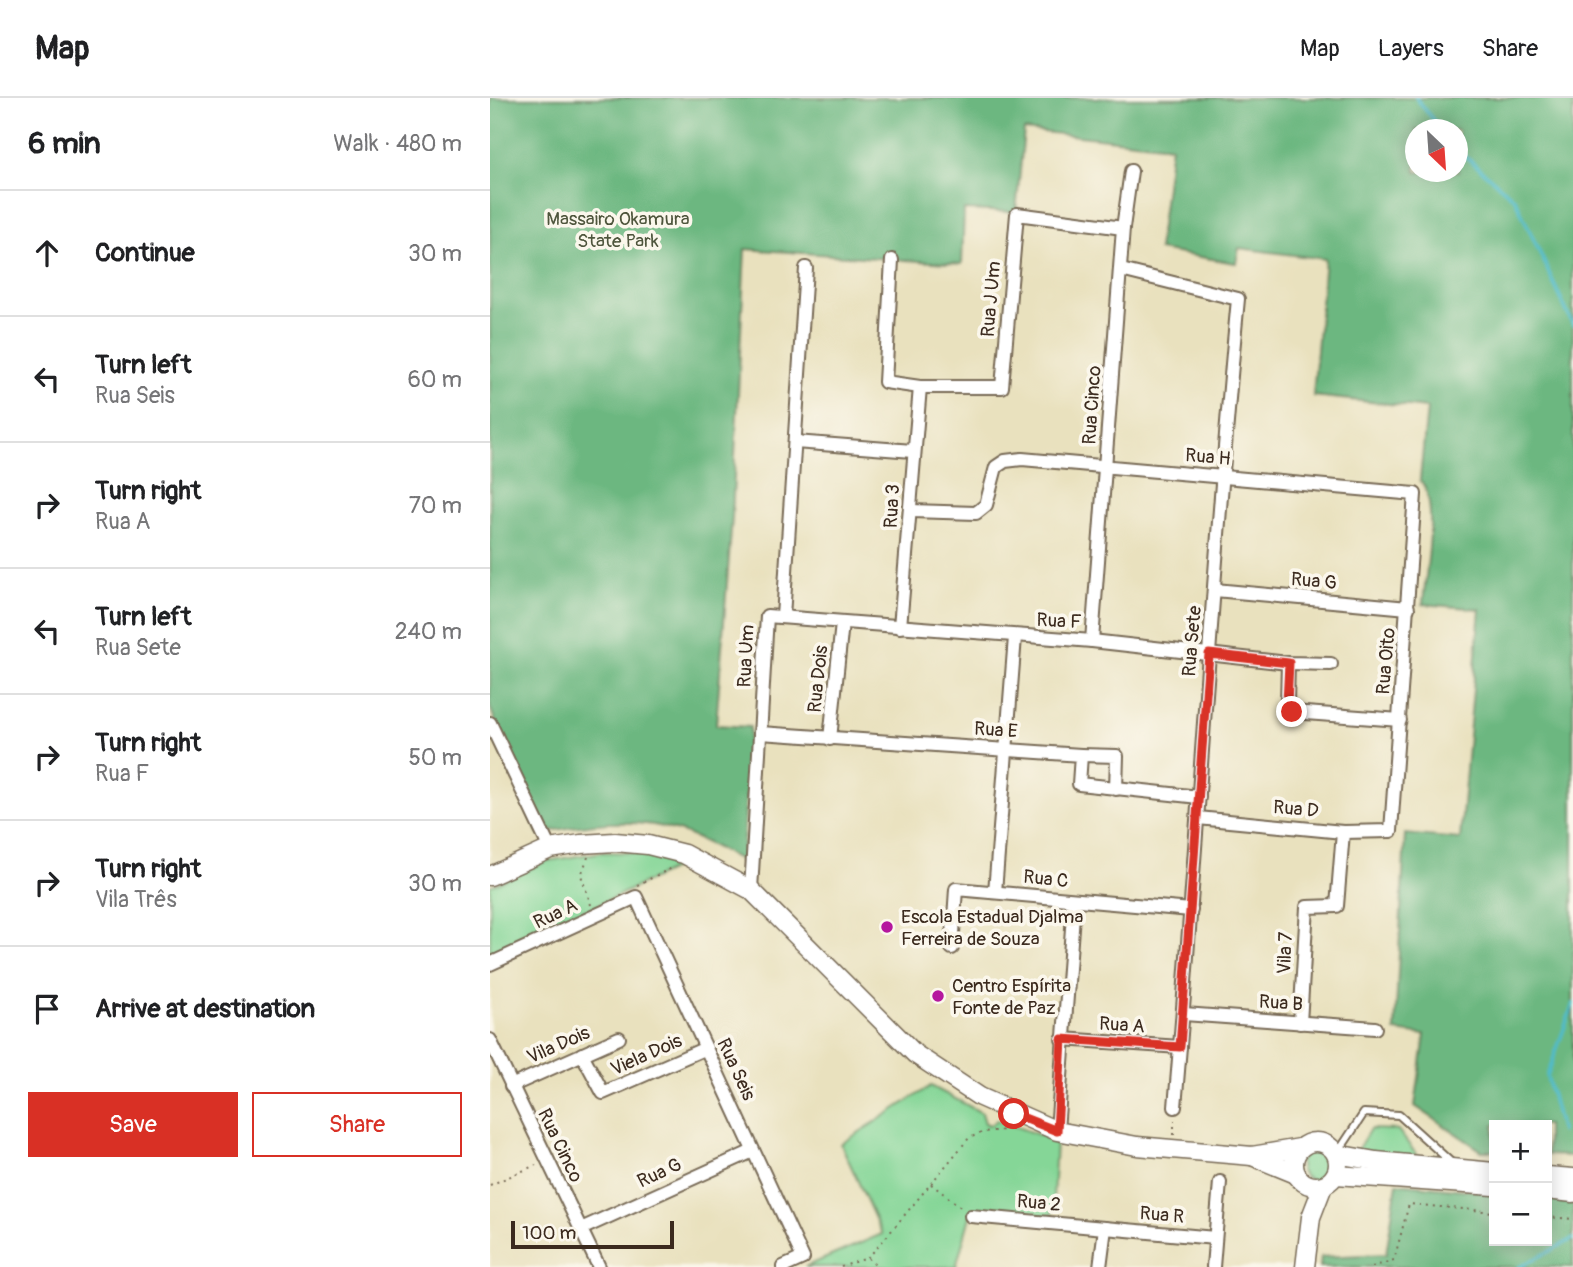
<!DOCTYPE html>
<meta charset="utf-8">
<style>
body{margin:0;font-family:Pangolin,sans-serif;background:#f2f2f2;color:#202124}
.controls{position:absolute;right:21px;bottom:21px;display:grid;overflow:hidden;border-radius:0px;box-shadow:0 4px 18px #0003}
.controls button{width:63px;height:63px;display:grid;place-items:center;padding:0;border:0;border-bottom:2px solid #e0e0e0;background:#fff;color:#202124;font:35px sans-serif}
.compass{position:absolute;left:915px;top:21px;width:63px;height:63px;border-radius:50%;background:#fff;box-shadow:0 4px 18px #0003;rotate:155deg}
.scale{position:absolute;left:21px;bottom:18px;width:163px;box-sizing:border-box;padding-left:7px;border:4px solid #3b2a1e;border-top:0;font-size:19px;line-height:24px;white-space:nowrap;color:#3b2a1e;-webkit-text-stroke:5px #fbf7ec;paint-order:stroke}
.stop{position:absolute;width:21px;height:21px;margin:-16px;border:5px solid #d93025;border-radius:50%;background:#fff}
.stop.end{background:#d93025;border-color:#fff;box-shadow:0 2px 7px #0008}
.list{margin:0;padding:0;list-style:none}
h2{display:flex;justify-content:space-between;align-items:center;height:91px;margin:0;padding:0 28px;font-size:30px}
h2 small{font-size:23px;font-weight:400;color:#757577}
.list li{display:grid;grid-template-columns:46px 1fr auto;gap:21px;align-items:center;box-sizing:border-box;height:126px;padding:0 28px;border-top:2px solid #e0e0e0}
.list b{display:block;font-size:26px;white-space:nowrap}
.list p{margin:0;font-size:23px;white-space:nowrap;color:#757577}
.list em{font-size:23px;font-style:normal;color:#757577}
.actions{display:flex;gap:14px;padding:21px 28px}
.actions a{flex:1;padding:16px 0;border:2px solid #d93025;border-radius:0px;text-align:center;font-size:24px;color:#d93025}
.actions .main{background:#d93025;color:#fff}
.icon{flex:none;width:38px;height:38px;fill:none;stroke:currentColor;stroke-width:2;stroke-linecap:round;stroke-linejoin:round}
.map{position:relative;flex:none;width:1083px;height:1169px;overflow:hidden}
header{display:flex;align-items:center;gap:42px;box-sizing:border-box;height:98px;padding:0 35px;background:#fff;border-bottom:2px solid #e0e0e0}
header strong{font-size:33px}
nav{display:flex;gap:38px;margin-inline-start:auto;font-size:24px}
main{display:flex}
aside{flex:1;background:#fff}
.map>svg:first-child{display:block}
.green{fill:#85d697;stroke:#60805a;stroke-width:2}
.forest{fill:#6cb780;stroke:#54704f;stroke-width:2;fill-rule:evenodd}
.lines{fill:none;stroke-linecap:round;stroke-linejoin:round}
.stream{stroke:#4fbbca;stroke-width:3.5}
.lane-casing{stroke:#786a56;stroke-width:10}
.street-casing{stroke:#786a56;stroke-width:16}
.secondary-casing{stroke:#786a56;stroke-width:21}
.path{stroke:#786a56;stroke-width:2;stroke-dasharray:2 5;stroke-linecap:butt}
.lane{stroke:#fff;stroke-width:6}
.street{stroke:#fff;stroke-width:12}
.secondary{stroke:#fff;stroke-width:18}
.route{stroke:#d93025;stroke-width:9}
.poi-dot{fill:#b5179e;stroke:#fbf7ec;stroke-width:2.5}
.labels{text-anchor:middle;stroke-width:7;stroke-linejoin:round;paint-order:stroke}
.park-label{font-size:19px;fill:#4e553c;stroke:#fbf7ec}
.street-label{font-size:19px;fill:#3b2a1e;stroke:#fbf7ec}
.poi-label{font-size:19px;fill:#3b2a1e;stroke:#fbf7ec;text-anchor:start}
</style>
<header>
<strong>Map</strong>
<nav><a>Map</a><a>Layers</a><a>Share</a></nav>
</header>
<main>
<aside>
<h2>6 min<small>Walk · 480 m</small></h2>
<ul class="list">
<li><svg class="icon" aria-label="ahead" viewBox="0 0 24 24"><path d="M12 20V5M6 11l6-6 6 6"/></svg><div><b>Continue</b></div><em>30 m</em></li>
<li><svg class="icon" aria-label="left" viewBox="0 0 24 24"><path d="M17 20v-9H6M10 6l-5 5 5 5"/></svg><div><b>Turn left</b><p>Rua Seis</p></div><em>60 m</em></li>
<li><svg class="icon" aria-label="right" viewBox="0 0 24 24"><path d="M7 20v-9h11M14 6l5 5-5 5"/></svg><div><b>Turn right</b><p>Rua A</p></div><em>70 m</em></li>
<li><svg class="icon" aria-label="left" viewBox="0 0 24 24"><path d="M17 20v-9H6M10 6l-5 5 5 5"/></svg><div><b>Turn left</b><p>Rua Sete</p></div><em>240 m</em></li>
<li><svg class="icon" aria-label="right" viewBox="0 0 24 24"><path d="M7 20v-9h11M14 6l5 5-5 5"/></svg><div><b>Turn right</b><p>Rua F</p></div><em>50 m</em></li>
<li><svg class="icon" aria-label="right" viewBox="0 0 24 24"><path d="M7 20v-9h11M14 6l5 5-5 5"/></svg><div><b>Turn right</b><p>Vila Três</p></div><em>30 m</em></li>
<li><svg class="icon" aria-label="arrive" viewBox="0 0 24 24"><path d="M6 21V4h12l-3 4 3 4H6"/></svg><div><b>Arrive at destination</b></div></li>
</ul>
<div class="actions"><a class="main">Save</a><a>Share</a></div>
</aside>
<div class="map">
<svg width="1083" height="1169" viewBox="0 0 1083 1169">
<rect width="100%" height="100%" fill="#fbf7ec"/>
<filter id="ink" filterUnits="userSpaceOnUse"><feTurbulence type="fractalNoise" baseFrequency=".0143" numOctaves="2"/><feDisplacementMap in="SourceGraphic" scale="14" xChannelSelector="R" yChannelSelector="G"/><feConvolveMatrix kernelMatrix="1 2 1 2 8 2 1 2 1" color-interpolation-filters="sRGB"/></filter>
<filter id="wash" filterUnits="userSpaceOnUse"><feTurbulence type="fractalNoise" baseFrequency=".00686" numOctaves="4" result="noise"/><feDisplacementMap in="SourceGraphic" scale="28" xChannelSelector="R" yChannelSelector="G"/><feGaussianBlur stdDeviation="1.57" result="paint"/><feColorMatrix in="noise" values="0 0 0 0 0 0 0 0 0 0 0 0 0 0 0 0 0 1.4 0 .05"/><feComposite in="paint" operator="in"/></filter>
<g filter="url(#wash)">
<rect width="100%" height="100%" fill="#e9e1be"/>
<g class="green">
<path d="M 112,754 L 150,755 L 196,765 L 0,859 L 0,788 L 57,763 Z"/>
<path d="M 441,988 L 492,1015 L 495,1025 L 500,1027 L 507,1022 L 566,1043 L 562,1121 L 481,1115 L 466,1169 L 315,1169 L 392,1136 L 351,1046 Z"/>
<path d="M 880,1031 L 908,1032 L 926,1056 L 923,1059 L 866,1054 Z"/>
<circle cx="826" cy="1067" r="16"/>
</g>
<g class="forest">
<path d="M 0,0 L 1083,0 L 1083,1058 L 1057,1057 L 1057,1027 L 1004,1027 L 1004,1053 L 992,1053 L 925,1008 L 935,937 L 905,933 L 915,736 L 970,741 L 990,511 L 933,506 C 935,477 950,403 930,382 L 937,310 L 823,298 L 835,161 L 749,150 L 746,165 L 668,152 L 681,48 L 534,32 L 526,114 L 474,112 L 472,166 L 255,151 L 242,420 L 226,627 L 260,629 L 252,763 C 232,753 210,740 188,733 C 144,718 92,726 48,736 L 0,609 ZM 926,32 L 968,32 L 968,74 L 926,74 Z"/>
<path d="M 907,1085 L 1004,1095 L 1004,1143 L 1057,1143 L 1057,1100 L 1083,1102 L 1083,1169 L 830,1169 L 831,1159 L 896,1156 Z"/>
</g>
<g class="lines">
<g class="stream">
<path d="M 926,0 L 951,32"/>
<path d="M 968,52 L 1025,101 L 1083,227"/>
<path d="M 1071,1034 L 1057,978 L 1083,906"/>
<path d="M 1029,1169 L 1083,1141"/>
</g>
</g>
</g>
<g filter="url(#ink)">
<g class="lines">
<g class="lane-casing">
<path id="lane" d="M 849,1053 L 874,1015 L 909,1017 L 963,1066"/>
</g>
<g class="street-casing">
<g id="street">
<path d="M 402,162 L 395,284 L 430,289 L 512,289 L 527,116 L 633,130"/>
<path d="M 631,172 L 748,201 C 722,470 708,740 685,1009"/>
<path d="M 305,344 L 423,353"/>
<path d="M 421,413 L 486,415 L 496,407 L 506,369 L 515,363 L 532,361 L 925,396 L 901,733 L 853,734 L 708,720"/>
<path d="M 725,492 L 918,510"/>
<path d="M 293,519 L 316,170"/>
<path d="M 410,529 L 430,289"/>
<path d="M 602,543 L 633,130 L 641,73"/>
<path d="M 798,565 L 797,605 L 802,614 L 910,622"/>
<path d="M 0,625 L 60,751"/>
<path d="M 270,635 L 591,657 L 589,686 L 709,699"/>
<path d="M 340,641 L 352,525"/>
<path d="M 591,657 L 627,658 L 626,691"/>
<path d="M 261,792 L 277,518 L 602,543 L 798,565 L 841,566"/>
<path d="M 505,794 L 525,539"/>
<path d="M 462,850 L 466,791 L 701,812"/>
<path d="M 0,866 L 146,799 L 313,1160 L 293,1169"/>
<path d="M 694,916 L 885,930"/>
<path d="M 810,925 L 817,809 L 847,808 L 853,734"/>
<path d="M 572,941 L 690,949"/>
<path d="M 0,942 L 109,1169"/>
<path d="M 92,956 L 113,995 L 216,950"/>
<path d="M 21,988 L 129,940"/>
<path d="M 567,1033 L 584,803"/>
<path d="M 481,1118 L 725,1140"/>
<path d="M 91,1131 L 263,1053"/>
<path d="M 610,1169 L 615,1130"/>
<path d="M 723,1169 L 730,1084"/>
</g>
</g>
<g class="secondary-casing">
<g id="secondary">
<path d="M 0,778 L 60,751 L 91,746 L 125,744 L 158,747 L 194,756 L 261,792 L 425,956 L 490,999 L 567,1033 L 647,1048 L 762,1058 L 810,1050"/>
<circle cx="826" cy="1066" r="22"/>
<path d="M 846,1056 L 886,1063 L 1004,1074"/>
<path d="M 762,1058 L 806,1076"/>
<path d="M 846,1077 L 1004,1088"/>
<path d="M 1057,1078 L 1083,1080"/>
<path d="M 1057,1092 L 1083,1095"/>
<path d="M 815,1169 L 821,1119 L 833,1088"/>
</g>
</g>
<g class="path">
<path d="M 98,759 L 91,777 L 101,807"/>
<path d="M 147,787 L 182,770"/>
<path d="M 684,1037 L 684,1022"/>
<path d="M 441,1086 L 472,1110"/>
<path d="M 0,1087 L 46,1067"/>
<path d="M 1057,1119 L 1083,1121"/>
<path d="M 378,1160 L 387,1169"/>
<path d="M 351,1169 L 377,1160 L 387,1150 L 479,1040 L 494,1034 L 523,1031"/>
<path d="M 882,1169 L 904,1162 L 919,1106 L 1004,1114"/>
</g>
<use href="#lane" class="lane"/>
<use href="#street" class="street"/>
<use href="#secondary" class="secondary"/>
</g>
</g>
<g class="lines" filter="url(#ink)">
<path class="route" d="M 524,1016 L 567,1033 L 572,941 L 690,949 L 719,556 L 799,565 L 797,605 L 802,614"/>
</g>
<g class="poi-dot">
<circle cx="397" cy="829" r="7"/>
<circle cx="448" cy="898" r="7"/>
</g>
<g class="labels">
<g class="park-label">
<text x="128" y="127">Massairo Okamura<tspan x="128" dy="22">State Park</tspan></text>
</g>
<g class="street-label">
<text transform="translate(500 201) rotate(-85)" y="7">Rua J Um</text>
<text transform="translate(601 307) rotate(-86)" y="7">Rua Cinco</text>
<text transform="translate(718 358) rotate(5)" y="7">Rua H</text>
<text transform="translate(401 408) rotate(-87)" y="7">Rua 3</text>
<text transform="translate(824 482) rotate(5)" y="7">Rua G</text>
<text transform="translate(569 522) rotate(3)" y="7">Rua F</text>
<text transform="translate(701 543) rotate(-85)" y="7">Rua Sete</text>
<text transform="translate(255 558) rotate(-87)" y="7">Rua Um</text>
<text transform="translate(895 563) rotate(-85)" y="7">Rua Oito</text>
<text transform="translate(327 581) rotate(-84)" y="7">Rua Dois</text>
<text transform="translate(506 631) rotate(4)" y="7">Rua E</text>
<text transform="translate(806 710) rotate(5)" y="7">Rua D</text>
<text transform="translate(556 780) rotate(6)" y="7">Rua C</text>
<text transform="translate(65 815) rotate(-25)" y="7">Rua A</text>
<text transform="translate(794 855) rotate(-87)" y="7">Vila 7</text>
<text transform="translate(791 904) rotate(4)" y="7">Rua B</text>
<text transform="translate(632 926) rotate(4)" y="7">Rua A</text>
<text transform="translate(68 946) rotate(-24)" y="7">Vila Dois</text>
<text transform="translate(156 956) rotate(-24)" y="7">Viela Dois</text>
<text transform="translate(247 971) rotate(65)" y="7">Rua Seis</text>
<text transform="translate(71 1047) rotate(64)" y="7">Rua Cinco</text>
<text transform="translate(169 1074) rotate(-25)" y="7">Rua G</text>
<text transform="translate(549 1104) rotate(5)" y="7">Rua 2</text>
<text transform="translate(672 1116) rotate(5)" y="7">Rua R</text>
</g>
<g class="poi-label">
<text x="411" y="825">Escola Estadual Djalma<tspan x="411" dy="22">Ferreira de Souza</tspan></text>
<text x="462" y="894">Centro Espírita<tspan x="462" dy="22">Fonte de Paz</tspan></text>
</g>
</g>
</svg>
<div class="controls">
<button>+</button>
<button>−</button>
</div>
<svg class="compass" viewBox="-18 -18 36 36"><path d="M0-13l5 13h-10z" fill="#e53935"/><path d="M0 13l5-13h-10z" fill="#757577"/></svg>
<div class="scale">100 m</div>
<div class="stop" style="left:524px;top:1016px"></div>
<div class="stop end" style="left:802px;top:614px"></div>
</div>
</main>
